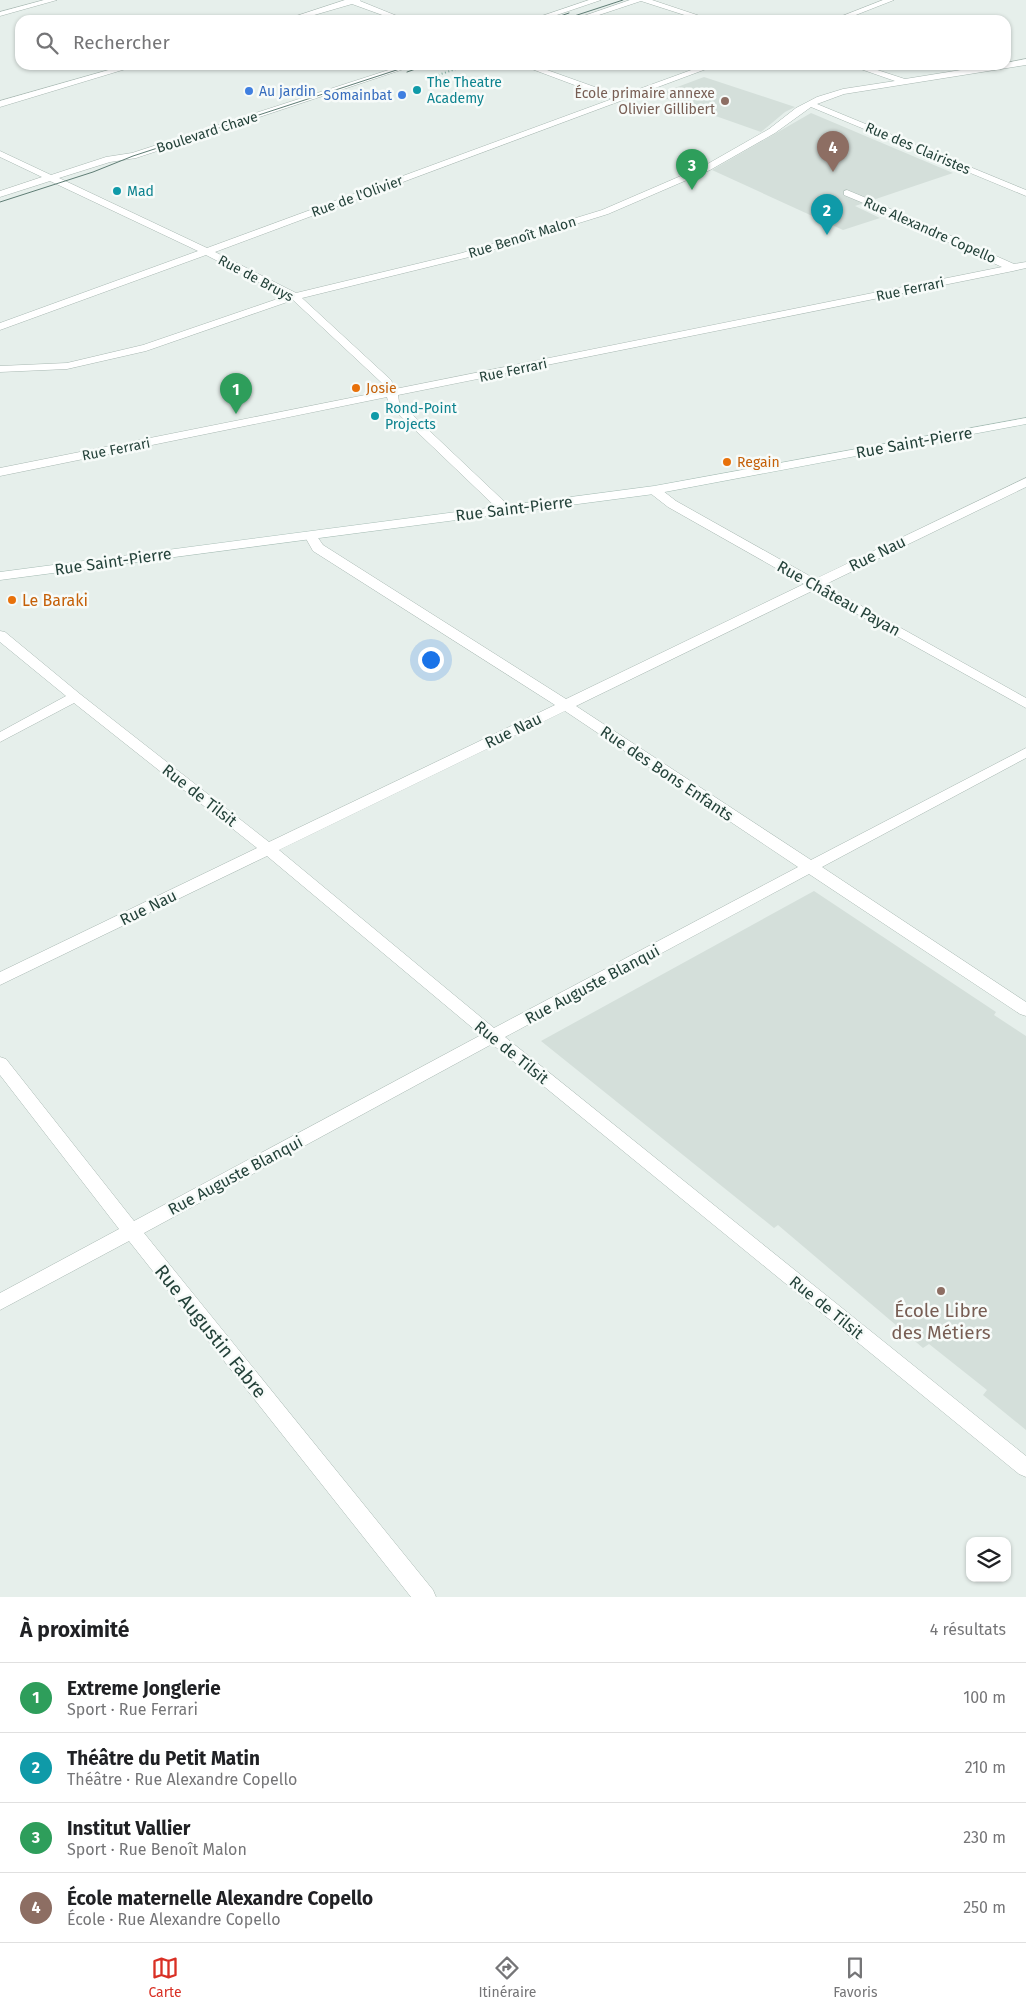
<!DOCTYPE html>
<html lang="fr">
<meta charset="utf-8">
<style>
body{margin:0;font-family:"Fira Sans",sans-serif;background:#f2f2f2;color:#202124}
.controls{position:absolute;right:15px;bottom:15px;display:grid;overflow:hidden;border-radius:10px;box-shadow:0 1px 4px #0004}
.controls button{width:45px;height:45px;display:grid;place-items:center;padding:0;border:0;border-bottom:1px solid #e0e0e0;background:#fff;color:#202124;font:25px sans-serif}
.you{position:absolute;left:430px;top:659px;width:18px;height:18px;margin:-12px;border:4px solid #fff;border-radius:50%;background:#1a73e8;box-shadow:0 0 0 8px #1a73e833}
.badge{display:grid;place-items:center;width:32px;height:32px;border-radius:50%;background:#d93025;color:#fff;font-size:16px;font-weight:700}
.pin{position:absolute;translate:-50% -41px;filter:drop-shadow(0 1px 2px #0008)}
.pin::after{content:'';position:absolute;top:26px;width:18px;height:15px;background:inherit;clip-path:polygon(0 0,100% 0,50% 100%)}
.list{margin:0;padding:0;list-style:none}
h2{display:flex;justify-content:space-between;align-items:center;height:65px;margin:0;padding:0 20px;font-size:21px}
h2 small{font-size:16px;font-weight:400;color:#757577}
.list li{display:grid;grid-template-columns:32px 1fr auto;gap:15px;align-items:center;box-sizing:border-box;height:70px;padding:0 20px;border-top:1px solid #e0e0e0}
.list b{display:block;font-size:19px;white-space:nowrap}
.list p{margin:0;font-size:16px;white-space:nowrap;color:#757577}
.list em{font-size:16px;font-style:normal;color:#757577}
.icon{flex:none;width:28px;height:28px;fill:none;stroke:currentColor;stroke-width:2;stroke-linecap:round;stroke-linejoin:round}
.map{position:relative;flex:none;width:1026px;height:1597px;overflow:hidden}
.search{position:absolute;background:#fff;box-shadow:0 1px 4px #0004;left:15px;right:15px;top:15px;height:55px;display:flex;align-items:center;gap:12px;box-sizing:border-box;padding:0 18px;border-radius:15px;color:#757577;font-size:19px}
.sheet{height:345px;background:#fff}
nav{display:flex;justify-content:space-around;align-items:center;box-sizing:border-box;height:70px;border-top:1px solid #e0e0e0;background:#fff;font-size:14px;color:#757577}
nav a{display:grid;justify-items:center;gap:2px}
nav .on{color:#d93025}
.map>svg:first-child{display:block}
.built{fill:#d4dfda}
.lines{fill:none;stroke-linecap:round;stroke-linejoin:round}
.lane-casing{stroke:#a8b8b2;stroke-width:1}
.street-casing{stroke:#a8b8b2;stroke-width:1}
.secondary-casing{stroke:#a4bbb3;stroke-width:1}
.path{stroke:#86b3a5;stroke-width:2;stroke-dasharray:1 2.5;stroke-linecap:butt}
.lane{fill:#fff;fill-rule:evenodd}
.street{fill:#fff;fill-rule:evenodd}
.secondary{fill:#fff;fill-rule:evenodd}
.tram{stroke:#5f7d75;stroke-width:1}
.culture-dot{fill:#0f9aa8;stroke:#f7fbf9;stroke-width:2}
.shop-dot{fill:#3f7fe0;stroke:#f7fbf9;stroke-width:2}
.education-dot{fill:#8d6e63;stroke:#f7fbf9;stroke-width:2}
.food-dot{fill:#e8710a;stroke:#f7fbf9;stroke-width:2}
.labels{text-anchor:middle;stroke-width:5;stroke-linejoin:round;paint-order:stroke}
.far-culture-label{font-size:14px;fill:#0d838f;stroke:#f7fbf9;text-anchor:start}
.far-shop-label{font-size:14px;fill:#366cbe;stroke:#f7fbf9;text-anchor:start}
.far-education-label{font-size:14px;fill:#785e54;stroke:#f7fbf9;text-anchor:end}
.far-street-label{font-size:14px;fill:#24423a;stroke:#f7fbf9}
.far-food-label{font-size:14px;fill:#c56008;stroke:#f7fbf9;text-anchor:start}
.street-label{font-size:16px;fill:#24423a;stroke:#f7fbf9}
.food-label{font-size:16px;fill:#c56008;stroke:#f7fbf9;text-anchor:start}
.near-education-label{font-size:19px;fill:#785e54;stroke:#f7fbf9}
.near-street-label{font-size:19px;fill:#24423a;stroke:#f7fbf9}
</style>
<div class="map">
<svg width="1026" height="1597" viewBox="0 0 1026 1597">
<rect width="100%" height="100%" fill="#e6efeb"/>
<g class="built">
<path d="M 704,77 L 795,107 L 785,112 L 761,132 L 656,95 Z"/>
<path d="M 811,113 L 953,173 L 855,206 L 880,218 L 843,230 L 712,170 Z"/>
<path d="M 814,891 L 996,1012 L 994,1015 L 1026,1036 L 1026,1430 L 983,1395 L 987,1390 L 929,1344 L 923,1348 L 778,1225 L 774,1228 L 541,1041 Z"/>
</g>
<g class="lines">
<g class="lane-casing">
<path id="lane" d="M 847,190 L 871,200 L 873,202 L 868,205 L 844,195 L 844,191 Z"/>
</g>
<g class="street-casing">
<g id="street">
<path d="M 44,0 L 57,0 L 0,16 L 0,12 Z"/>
<path d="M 345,0 L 361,0 L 360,1 L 407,20 L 396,20 L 352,4 L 297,20 L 284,20 Z"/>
<path d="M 589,0 L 601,0 L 542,20 L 530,20 Z"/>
<path d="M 630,0 L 652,0 L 712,20 L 700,20 L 641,1 L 584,20 L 572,20 Z"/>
<path d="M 883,0 L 894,0 L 843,20 L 832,20 Z"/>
<path d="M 1026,59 L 1026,65 L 844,94 L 817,104 L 1026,190 L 1026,196 L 811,107 L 775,133 L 710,170 L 608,214 L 469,257 L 302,298 L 391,380 L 395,389 L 1002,267 L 865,204 L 865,200 L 868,199 L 1014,264 L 1026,262 L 1026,268 L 1013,271 L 398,395 L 399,402 L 509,506 L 511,509 L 509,512 L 501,512 L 389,405 L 387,397 L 0,476 L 0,468 L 385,391 L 382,383 L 293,300 L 146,351 L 67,369 L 0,372 L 0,366 L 67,363 L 143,345 L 286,296 L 206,255 L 0,330 L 0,323 L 198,251 L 50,181 L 0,197 L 0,191 L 42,177 L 0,157 L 0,151 L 51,175 L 106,157 L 132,153 L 404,65 L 416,65 L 136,158 L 110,162 L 59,178 L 207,248 L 612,99 L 521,65 L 533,65 L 620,96 L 705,65 L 717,65 L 215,252 L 296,293 L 462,253 L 602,210 L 704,166 L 769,129 L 796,108 L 817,97 L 843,89 L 895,81 L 849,65 L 862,65 L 905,79 L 992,65 L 1006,65 L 1006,63 Z"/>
<path d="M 126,65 L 139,65 L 0,107 L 0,101 Z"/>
<path d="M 1026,478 L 1026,487 L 824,585 L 1026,698 L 1026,708 L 814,590 L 576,706 L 811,860 L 1026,748 L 1026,758 L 822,867 L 1026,1002 L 1026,1016 L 1020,1014 L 809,874 L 505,1037 L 1026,1456 L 1026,1477 L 1019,1474 L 492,1044 L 144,1233 L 433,1590 L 436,1597 L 411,1597 L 129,1241 L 0,1310 L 0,1293 L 119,1229 L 0,1075 L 0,1057 L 6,1059 L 134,1221 L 481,1035 L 267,856 L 0,985 L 0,972 L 257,848 L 74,703 L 0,742 L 0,732 L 66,696 L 0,642 L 0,631 L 5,632 L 80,694 L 269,842 L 555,705 L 313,551 L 304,535 L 306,532 L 314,532 L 323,545 L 566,699 L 804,584 L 668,507 L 650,493 L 648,490 L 650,487 L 658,487 L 676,501 L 815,579 ZM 565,711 L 798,867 L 494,1028 L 279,850 Z"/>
</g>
</g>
<g class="secondary-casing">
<path id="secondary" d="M 1026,418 L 1026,424 L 654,494 L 0,580 L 0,572 L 654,486 Z"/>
</g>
<path class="path" d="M 435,76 L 468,65"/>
<use href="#lane" class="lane"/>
<use href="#street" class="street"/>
<use href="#secondary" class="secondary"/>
<g class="tram">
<path d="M 549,20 L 569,13"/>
<path d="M 562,20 L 623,0"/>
<path d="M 407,72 L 427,65"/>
<path d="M 0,202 L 93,172 L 133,156 L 412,65"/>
</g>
</g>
<g class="culture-dot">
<circle cx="417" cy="90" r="5"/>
<circle cx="117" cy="191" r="5"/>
<circle cx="375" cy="416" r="5"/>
</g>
<g class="shop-dot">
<circle cx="249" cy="91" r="5"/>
<circle cx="402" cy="95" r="5"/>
</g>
<g class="education-dot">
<circle cx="725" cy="101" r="5"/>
<circle cx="941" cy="1291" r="5"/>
</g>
<g class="food-dot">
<circle cx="356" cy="388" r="5"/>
<circle cx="727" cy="462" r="5"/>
<circle cx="12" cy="600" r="5"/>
</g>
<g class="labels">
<g class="far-culture-label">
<text x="427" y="87">The Theatre<tspan x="427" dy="16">Academy</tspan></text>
<text x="127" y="196">Mad</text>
<text x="385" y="413">Rond-Point<tspan x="385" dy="16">Projects</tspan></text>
</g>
<g class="far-shop-label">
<text x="259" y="96">Au jardin</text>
<text x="392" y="100" text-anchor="end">Somainbat</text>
</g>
<g class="far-education-label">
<text x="715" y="98">École primaire annexe<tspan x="715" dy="16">Olivier Gillibert</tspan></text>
</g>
<g class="far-street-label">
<text transform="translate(207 132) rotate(-18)" y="5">Boulevard Chave</text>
<text transform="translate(918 148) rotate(23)" y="5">Rue des Clairistes</text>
<text transform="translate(357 196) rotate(-20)" y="5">Rue de l'Olivier</text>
<text transform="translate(930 230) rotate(24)" y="5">Rue Alexandre Copello</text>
<text transform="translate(522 237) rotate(-17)" y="5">Rue Benoît Malon</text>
<text transform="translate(256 278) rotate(28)" y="5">Rue de Bruys</text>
<text transform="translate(910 289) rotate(-12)" y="5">Rue Ferrari</text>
<text transform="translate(513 370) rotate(-12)" y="5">Rue Ferrari</text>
<text transform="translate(116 449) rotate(-11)" y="5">Rue Ferrari</text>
</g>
<g class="far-food-label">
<text x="366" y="393">Josie</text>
<text x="737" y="467">Regain</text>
</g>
<g class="street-label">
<text transform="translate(914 442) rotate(-10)" y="6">Rue Saint-Pierre</text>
<text transform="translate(514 508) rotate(-7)" y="6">Rue Saint-Pierre</text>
<text transform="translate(877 553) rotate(-26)" y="6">Rue Nau</text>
<text transform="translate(113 561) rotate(-8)" y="6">Rue Saint-Pierre</text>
<text transform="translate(839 598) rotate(29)" y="6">Rue Château Payan</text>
<text transform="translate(513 730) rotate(-26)" y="6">Rue Nau</text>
<text transform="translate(667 773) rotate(34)" y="6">Rue des Bons Enfants</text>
<text transform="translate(200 795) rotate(38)" y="6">Rue de Tilsit</text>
<text transform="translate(148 907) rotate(-26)" y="6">Rue Nau</text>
<text transform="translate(592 984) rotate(-28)" y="6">Rue Auguste Blanqui</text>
<text transform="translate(512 1052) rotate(39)" y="6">Rue de Tilsit</text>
<text transform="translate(235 1175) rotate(-28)" y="6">Rue Auguste Blanqui</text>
<text transform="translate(827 1307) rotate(39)" y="6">Rue de Tilsit</text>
</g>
<g class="food-label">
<text x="22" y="606">Le Baraki</text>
</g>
<g class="near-education-label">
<text x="941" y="1317">École Libre<tspan x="941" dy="22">des Métiers</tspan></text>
</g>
<g class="near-street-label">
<text transform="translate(211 1331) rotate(51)" y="7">Rue Augustin Fabre</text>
</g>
</g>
</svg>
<div class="controls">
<button><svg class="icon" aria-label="layers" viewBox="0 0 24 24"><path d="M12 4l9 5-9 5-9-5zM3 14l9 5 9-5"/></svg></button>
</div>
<div class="you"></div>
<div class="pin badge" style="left:236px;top:414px;background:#2e9e5b">1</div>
<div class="pin badge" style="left:827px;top:235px;background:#0f9aa8">2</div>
<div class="pin badge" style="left:692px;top:190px;background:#2e9e5b">3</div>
<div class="pin badge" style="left:833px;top:172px;background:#8d6e63">4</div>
<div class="search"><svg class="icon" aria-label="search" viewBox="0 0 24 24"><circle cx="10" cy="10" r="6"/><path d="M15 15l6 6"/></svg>Rechercher</div>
</div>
<section class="sheet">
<h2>À proximité<small>4 résultats</small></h2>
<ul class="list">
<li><span class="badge" style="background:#2e9e5b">1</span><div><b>Extreme Jonglerie</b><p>Sport · Rue Ferrari</p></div><em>100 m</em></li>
<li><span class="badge" style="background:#0f9aa8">2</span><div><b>Théâtre du Petit Matin</b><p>Théâtre · Rue Alexandre Copello</p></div><em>210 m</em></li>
<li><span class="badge" style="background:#2e9e5b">3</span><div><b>Institut Vallier</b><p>Sport · Rue Benoît Malon</p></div><em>230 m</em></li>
<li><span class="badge" style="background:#8d6e63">4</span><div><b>École maternelle Alexandre Copello</b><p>École · Rue Alexandre Copello</p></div><em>250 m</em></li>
</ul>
</section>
<nav>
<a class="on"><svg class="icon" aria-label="map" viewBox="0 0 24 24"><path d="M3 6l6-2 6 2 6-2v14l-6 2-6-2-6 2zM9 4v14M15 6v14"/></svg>Carte</a>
<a><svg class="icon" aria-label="directions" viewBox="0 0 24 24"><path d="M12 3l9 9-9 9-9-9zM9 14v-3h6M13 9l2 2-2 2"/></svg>Itinéraire</a>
<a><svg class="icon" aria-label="saved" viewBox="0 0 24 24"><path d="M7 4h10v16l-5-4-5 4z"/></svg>Favoris</a>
</nav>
